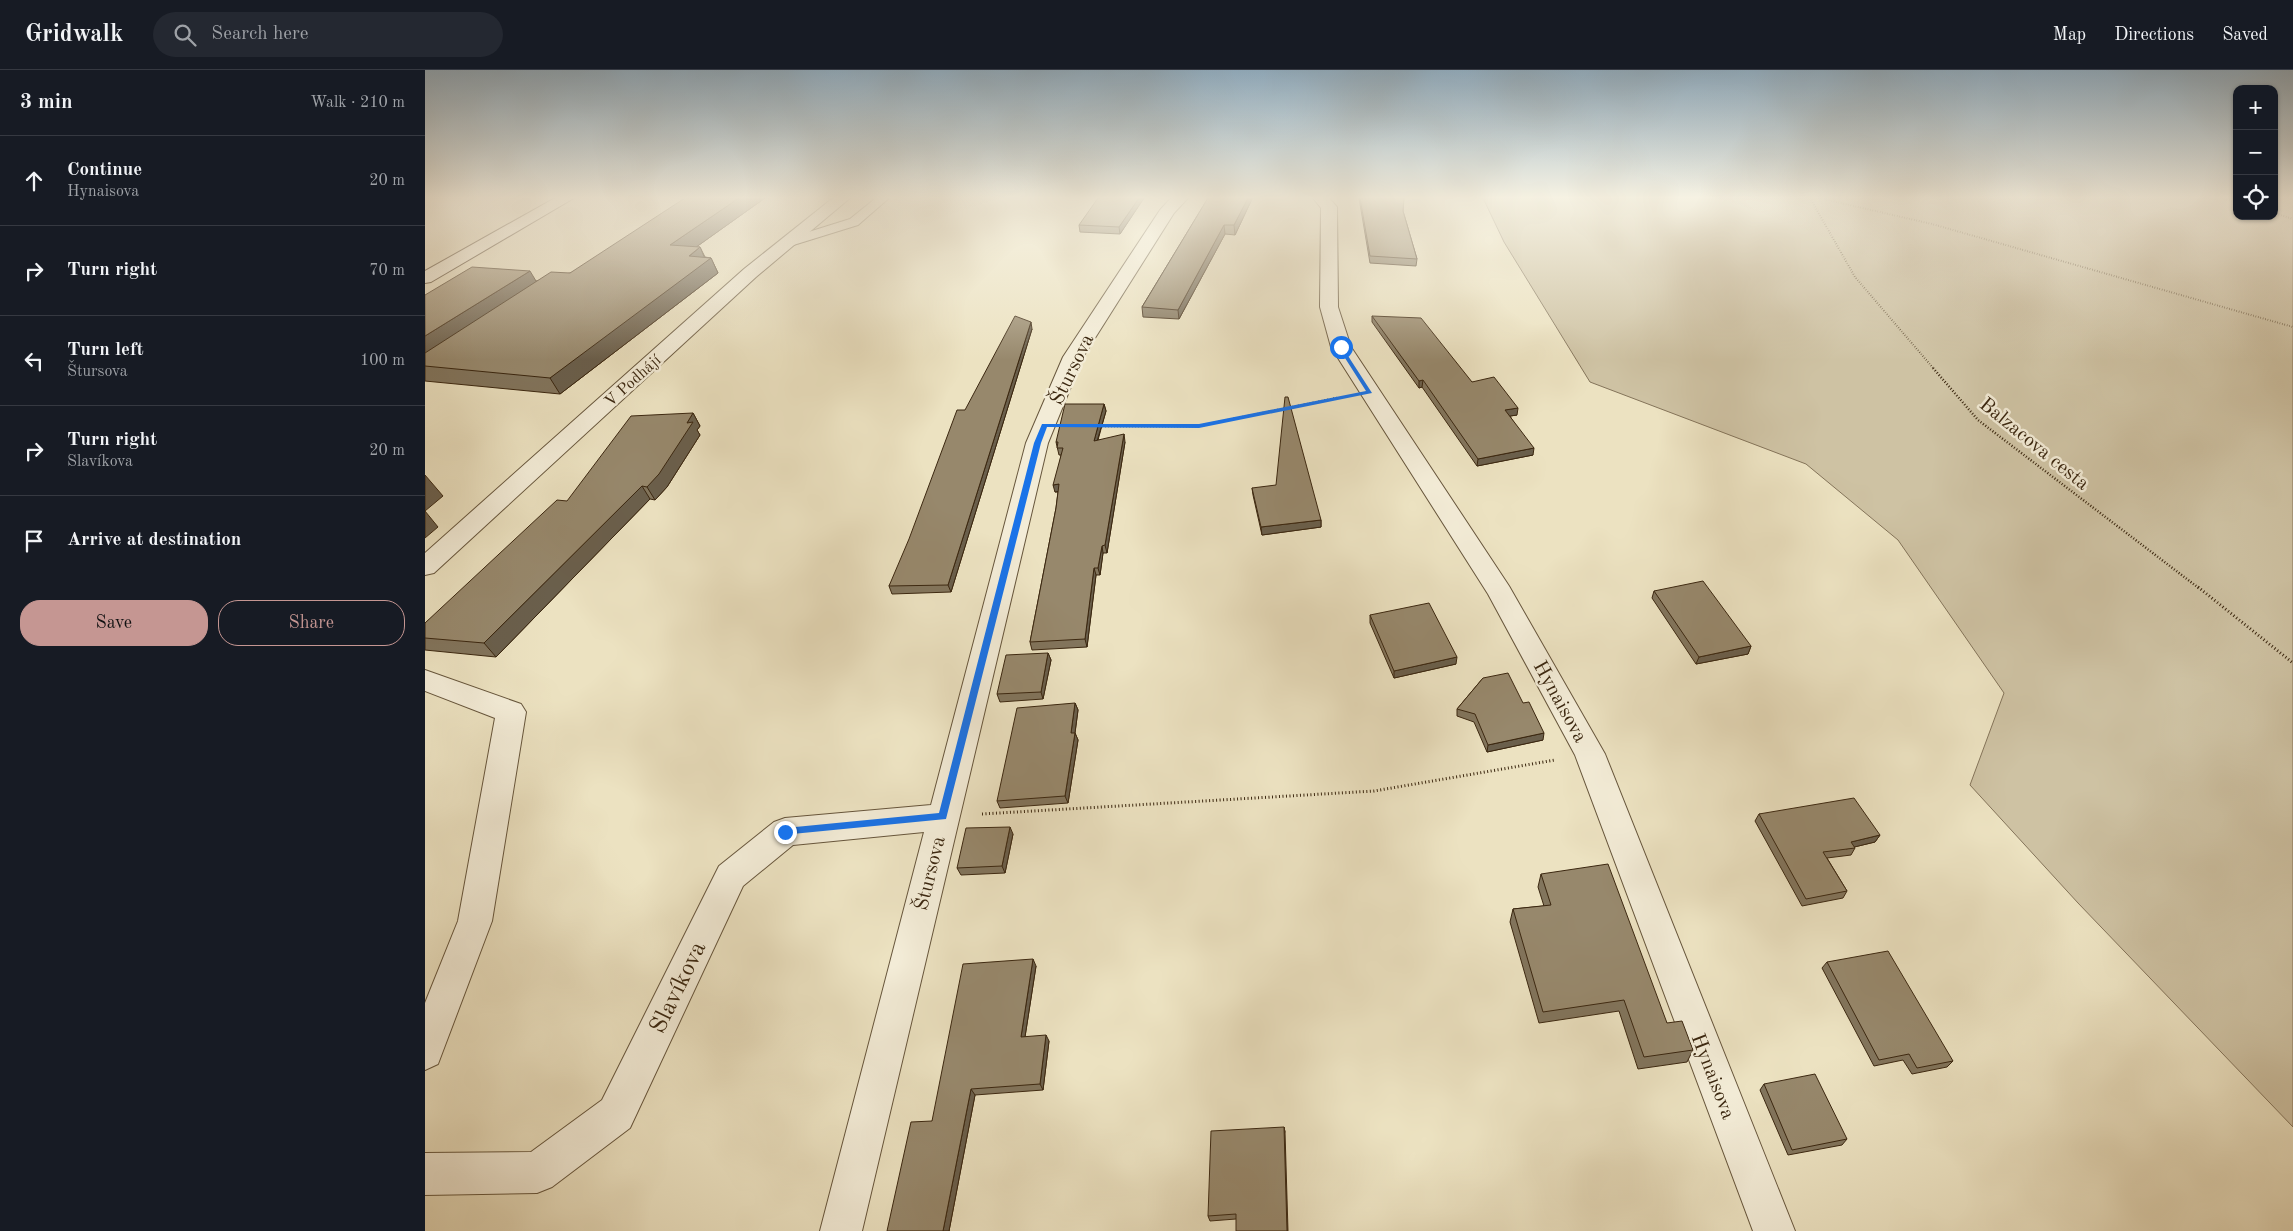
<!DOCTYPE html>
<meta charset="utf-8">
<style>
body{margin:0;font-family:"Old Standard TT",serif;background:#242831;color:#f1f3f6}
.controls{position:absolute;right:15px;top:15px;display:grid;overflow:hidden;border-radius:10px;box-shadow:0 1px 4px #0004}
.controls button{width:45px;height:45px;display:grid;place-items:center;padding:0;border:0;border-bottom:1px solid #363941;background:#171b24;color:#f1f3f6;font:25px sans-serif}
.stop{position:absolute;width:15px;height:15px;margin:-11px;border:4px solid #1a73e8;border-radius:50%;background:#fff}
.stop.end{background:#1a73e8;border-color:#fff;box-shadow:0 1px 5px #0008}
.list{margin:0;padding:0;list-style:none}
h2{display:flex;justify-content:space-between;align-items:center;height:65px;margin:0;padding:0 20px;font-size:21px}
h2 small{font-size:16px;font-weight:400;color:#9ea1a6}
.list li{display:grid;grid-template-columns:32px 1fr auto;gap:15px;align-items:center;box-sizing:border-box;height:90px;padding:0 20px;border-top:1px solid #363941}
.list b{display:block;font-size:19px;white-space:nowrap}
.list p{margin:0;font-size:16px;white-space:nowrap;color:#9ea1a6}
.list em{font-size:16px;font-style:normal;color:#9ea1a6}
.actions{display:flex;gap:10px;padding:15px 20px}
.actions a{flex:1;padding:11px 0;border:1px solid #c59692;border-radius:20px;text-align:center;font-size:18px;color:#c59692}
.actions .main{background:#c59692;color:#111}
.icon{flex:none;width:28px;height:28px;fill:none;stroke:currentColor;stroke-width:2;stroke-linecap:round;stroke-linejoin:round}
.map{position:relative;flex:none;width:1868px;height:1161px;overflow:hidden}
header{display:flex;align-items:center;gap:30px;box-sizing:border-box;height:70px;padding:0 25px;background:#171b24;border-bottom:1px solid #363941}
header strong{font-size:24px}
nav{display:flex;gap:28px;margin-inline-start:auto;font-size:18px}
.search{width:350px;height:45px;background:#242831;display:flex;align-items:center;gap:12px;box-sizing:border-box;padding:0 18px;border-radius:28px;color:#9ea1a6;font-size:19px}
main{display:flex}
aside{flex:1;background:#171b24}
.map>svg:first-child{display:block}
.green{fill:#cec2a3;stroke:#84745a}
.lines{fill:none;stroke-linecap:round;stroke-linejoin:round}
.lane-casing{stroke:#67563c;stroke-width:2}
.street-casing{stroke:#67563c;stroke-width:2}
.secondary-casing{stroke:#3b2710;stroke-width:2}
.path-far2{stroke:#3b2710;stroke-width:2;stroke-dasharray:0.5 2;stroke-linecap:butt}
.path-far1{stroke:#3b2710;stroke-width:2.5;stroke-dasharray:1 2;stroke-linecap:butt}
.path{stroke:#3b2710;stroke-width:3;stroke-dasharray:1 2.5;stroke-linecap:butt}
.lane{fill:#f3ecd7;fill-rule:evenodd}
.street{fill:#f3ecd7;fill-rule:evenodd}
.secondary{fill:#f3ecd7;fill-rule:evenodd}
.wall{fill:#82755d;stroke:#3b2710}
.shaded-wall{fill:#6a5f4c;stroke:#3b2710}
.building{fill:#97886c;stroke:#3b2710}
.route{fill:#1a73e8}
.labels{text-anchor:middle;stroke-width:5;stroke-linejoin:round;paint-order:stroke}
.far-street-label{font-size:16px;fill:#3b2710;stroke:#f3ecd7}
.street-label{font-size:20px;fill:#3b2710;stroke:#f3ecd7}
.near-street-label{font-size:24px;fill:#3b2710;stroke:#f3ecd7}
</style>
<header>
<strong>Gridwalk</strong>
<div class="search"><svg class="icon" aria-label="search" viewBox="0 0 24 24"><circle cx="10" cy="10" r="6"/><path d="M15 15l6 6"/></svg>Search here</div>
<nav><a>Map</a><a>Directions</a><a>Saved</a></nav>
</header>
<main>
<aside>
<h2>3 min<small>Walk · 210 m</small></h2>
<ul class="list">
<li><svg class="icon" aria-label="ahead" viewBox="0 0 24 24"><path d="M12 20V5M6 11l6-6 6 6"/></svg><div><b>Continue</b><p>Hynaisova</p></div><em>20 m</em></li>
<li><svg class="icon" aria-label="right" viewBox="0 0 24 24"><path d="M7 20v-9h11M14 6l5 5-5 5"/></svg><div><b>Turn right</b></div><em>70 m</em></li>
<li><svg class="icon" aria-label="left" viewBox="0 0 24 24"><path d="M17 20v-9H6M10 6l-5 5 5 5"/></svg><div><b>Turn left</b><p>Štursova</p></div><em>100 m</em></li>
<li><svg class="icon" aria-label="right" viewBox="0 0 24 24"><path d="M7 20v-9h11M14 6l5 5-5 5"/></svg><div><b>Turn right</b><p>Slavíkova</p></div><em>20 m</em></li>
<li><svg class="icon" aria-label="arrive" viewBox="0 0 24 24"><path d="M6 21V4h12l-3 4 3 4H6"/></svg><div><b>Arrive at destination</b></div></li>
</ul>
<div class="actions"><a class="main">Save</a><a>Share</a></div>
</aside>
<div class="map">
<svg width="1868" height="1161" viewBox="0 0 1868 1161">
<rect width="100%" height="100%" fill="#ece2c1"/>
<filter id="stains"><feTurbulence type="fractalNoise" baseFrequency=".004" numOctaves="4"/><feColorMatrix values="0 0 0 0 .2 0 0 0 0 .09 0 0 0 0 .02 0 0 0 .5 -.17"/></filter>
<radialGradient id="worn" r=".72"><stop offset=".6" stop-color="#630" stop-opacity="0"/><stop offset="1" stop-color="#630" stop-opacity=".3"/></radialGradient>
<path class="green" d="M 1058,128 L 1812,128 L 1812,146 L 1849,146 L 1849,128 L 1868,128 L 1868,1057 L 1653,833 L 1545,715 L 1579,623 L 1473,470 L 1381,394 L 1165,312 L 1079,172 Z"/>
<g class="lines">
<g class="lane-casing">
<path id="lane" d="M 451,128 L 464,128 L 433,155 L 362,177 L 356,173 L 358,170 L 425,149 Z"/>
</g>
<g class="street-casing">
<g id="street">
<path d="M 408,128 L 425,128 L 331,207 L 9,503 L 0,505 L 0,483 L 319,199 Z"/>
<path d="M 746,128 L 763,128 L 749,143 L 658,287 L 623,373 L 437,1161 L 395,1161 L 499,762 L 368,775 L 318,816 L 205,1058 L 127,1117 L 112,1123 L 0,1125 L 0,1083 L 106,1082 L 177,1030 L 294,796 L 349,752 L 360,748 L 506,735 L 601,373 L 638,287 L 735,140 Z"/>
<path d="M 888,128 L 904,128 L 912,137 L 913,237 L 926,277 L 1084,516 L 1180,684 L 1370,1161 L 1328,1161 L 1150,685 L 1063,524 L 906,277 L 895,237 L 896,138 Z"/>
<path d="M 0,600 L 96,634 L 101,642 L 67,851 L 13,994 L 0,1000 L 0,933 L 33,851 L 70,648 L 0,621 Z"/>
</g>
</g>
<g class="secondary-casing">
<path id="secondary" d="M 130,128 L 149,128 L 6,212 L 0,213 L 0,201 Z"/>
</g>
<g class="path-far2">
<path d="M 1385,128 L 1430,207 L 1509,299"/>
<path d="M 1394,128 L 1507,154 L 1868,257"/>
<path d="M 1797,128 L 1812,132"/>
<path d="M 1849,143 L 1868,149"/>
</g>
<g class="path-far1">
<path d="M 1508,298 L 1553,350 L 1775,519"/>
<path d="M 674,356 L 774,356 L 912,328"/>
</g>
<g class="path">
<path d="M 1773,517 L 1868,593"/>
<path d="M 557,744 L 949,721 L 1130,690"/>
</g>
<use href="#lane" class="lane"/>
<use href="#street" class="street"/>
<use href="#secondary" class="secondary"/>
</g>
<g class="wall">
<path d="M 340,128 L 271,177 L 275,177 L 280,187 L 286,188 L 293,203 L 135,324 L 0,311 L 0,225 L 111,211 L 145,203 Z"/>
<path d="M 719,128 L 695,164 L 655,162 L 654,155 Z"/>
<path d="M 783,128 L 827,128 L 827,129 L 810,165 L 800,164 L 754,249 L 718,247 L 717,237 Z"/>
<path d="M 934,128 L 979,128 L 978,141 L 992,189 L 991,196 L 945,193 Z"/>
<path d="M 947,246 L 1047,312 L 1092,345 L 1085,346 L 1108,385 L 1052,396 L 997,317 L 994,318 L 947,252 Z"/>
<path d="M 607,259 L 526,522 L 467,524 L 464,516 Z"/>
<path d="M 679,334 L 681,341 L 673,370 L 700,372 L 682,483 L 678,483 L 675,505 L 671,505 L 662,577 L 607,580 L 605,572 L 631,438 L 633,422 L 630,422 L 636,385 L 634,385 L 631,372 Z"/>
<path d="M 268,343 L 275,356 L 272,360 L 275,365 L 242,417 L 230,430 L 225,429 L 71,587 L 0,580 L 0,553 Z"/>
<path d="M 827,418 L 896,450 L 896,457 L 837,465 L 828,425 Z"/>
<path d="M 1229,521 L 1326,576 L 1323,584 L 1271,594 L 1227,528 Z"/>
<path d="M 945,545 L 1031,594 L 969,608 L 945,553 Z"/>
<path d="M 623,583 L 626,590 L 618,629 L 575,632 L 572,624 Z"/>
<path d="M 1058,608 L 1118,670 L 1062,682 L 1049,652 L 1032,646 L 1032,639 Z"/>
<path d="M 650,633 L 653,640 L 650,663 L 653,670 L 643,733 L 575,738 L 572,731 Z"/>
<path d="M 1334,744 L 1455,765 L 1450,772 L 1429,777 L 1430,778 L 1426,785 L 1402,788 L 1422,821 L 1418,828 L 1377,836 L 1330,751 Z"/>
<path d="M 588,764 L 580,803 L 536,805 L 532,798 Z"/>
<path d="M 1116,804 L 1242,953 L 1268,980 L 1262,992 L 1213,999 L 1194,941 L 1114,953 L 1085,852 L 1088,839 L 1119,836 L 1113,817 Z"/>
<path d="M 1402,892 L 1528,991 L 1522,997 L 1487,1004 L 1478,990 L 1449,996 L 1397,898 Z"/>
<path d="M 611,896 L 600,967 L 624,971 L 618,1020 L 550,1025 L 524,1161 L 507,1051 Z"/>
<path d="M 1339,1014 L 1422,1069 L 1417,1075 L 1363,1085 L 1335,1020 Z"/>
<path d="M 859,1057 L 860,1062 L 811,1149 L 785,1151 L 783,1146 Z"/>
</g>
<g class="shaded-wall">
<path d="M 314,128 L 340,128 L 253,190 L 245,175 Z"/>
<path d="M 714,128 L 719,128 L 695,164 L 694,157 Z"/>
<path d="M 823,128 L 827,128 L 827,129 L 810,165 L 809,155 Z"/>
<path d="M 799,155 L 800,164 L 754,249 L 753,240 Z"/>
<path d="M 275,177 L 281,191 L 286,188 L 293,203 L 135,324 L 125,308 Z"/>
<path d="M 105,201 L 114,216 L 0,290 L 0,266 Z"/>
<path d="M 606,252 L 607,259 L 526,522 L 523,515 Z"/>
<path d="M 998,310 L 997,317 L 994,318 L 994,311 Z"/>
<path d="M 679,334 L 681,341 L 670,378 L 669,371 Z"/>
<path d="M 1093,338 L 1092,345 L 1079,347 L 1080,340 Z"/>
<path d="M 268,343 L 275,356 L 272,360 L 275,365 L 242,417 L 230,430 L 222,417 Z"/>
<path d="M 699,364 L 700,372 L 682,483 L 680,475 Z"/>
<path d="M 1109,378 L 1108,385 L 1052,396 L 1053,389 Z"/>
<path d="M 0,405 L 18,426 L 0,441 Z"/>
<path d="M 634,414 L 636,421 L 630,422 L 628,415 Z"/>
<path d="M 217,416 L 225,429 L 71,587 L 59,573 Z"/>
<path d="M 0,441 L 13,457 L 0,468 Z"/>
<path d="M 896,450 L 896,457 L 837,465 L 836,457 Z"/>
<path d="M 677,476 L 678,483 L 675,505 L 673,498 Z"/>
<path d="M 669,498 L 671,505 L 662,577 L 660,569 Z"/>
<path d="M 1326,576 L 1323,584 L 1271,594 L 1274,587 Z"/>
<path d="M 623,583 L 626,590 L 618,629 L 616,622 Z"/>
<path d="M 1032,587 L 1031,594 L 969,608 L 969,601 Z"/>
<path d="M 650,633 L 653,640 L 649,670 L 646,663 Z"/>
<path d="M 650,663 L 653,670 L 643,733 L 640,726 Z"/>
<path d="M 1119,663 L 1118,670 L 1062,682 L 1063,675 Z"/>
<path d="M 585,757 L 588,764 L 580,803 L 577,796 Z"/>
<path d="M 1455,765 L 1450,772 L 1421,779 L 1426,772 Z"/>
<path d="M 608,889 L 611,896 L 599,973 L 596,967 Z"/>
<path d="M 621,965 L 624,971 L 618,1020 L 615,1014 Z"/>
<path d="M 546,1019 L 550,1025 L 524,1161 L 518,1161 Z"/>
<path d="M 859,1057 L 860,1062 L 863,1161 L 862,1161 Z"/>
</g>
<g class="building">
<path d="M 260,128 L 314,128 L 245,175 L 275,177 L 264,186 L 286,188 L 125,308 L 0,296 L 0,283 L 126,202 L 145,203 Z"/>
<path d="M 673,128 L 714,128 L 694,157 L 654,155 Z"/>
<path d="M 783,128 L 823,128 L 809,155 L 799,155 L 753,240 L 717,237 Z"/>
<path d="M 935,128 L 979,128 L 978,141 L 992,189 L 945,186 Z"/>
<path d="M 47,197 L 105,201 L 0,266 L 0,225 Z"/>
<path d="M 590,246 L 606,252 L 523,515 L 464,516 L 484,469 L 532,340 L 540,340 Z"/>
<path d="M 947,246 L 996,248 L 1047,312 L 1069,307 L 1093,338 L 1080,340 L 1109,378 L 1053,389 L 998,310 L 994,311 Z"/>
<path d="M 860,327 L 863,327 L 896,450 L 836,457 L 827,418 L 851,415 Z"/>
<path d="M 640,334 L 679,334 L 669,371 L 699,364 L 680,475 L 677,476 L 673,498 L 669,498 L 660,569 L 605,572 L 631,438 L 634,414 L 628,415 L 638,378 L 632,378 L 633,372 L 631,372 Z"/>
<path d="M 268,343 L 262,353 L 268,352 L 234,404 L 222,417 L 217,416 L 59,573 L 0,568 L 0,553 L 132,430 L 142,431 L 206,346 Z"/>
<path d="M 1278,511 L 1326,576 L 1274,587 L 1229,521 Z"/>
<path d="M 1004,533 L 1032,587 L 969,601 L 945,545 Z"/>
<path d="M 623,583 L 616,622 L 572,624 L 581,585 Z"/>
<path d="M 1083,603 L 1098,633 L 1104,632 L 1119,663 L 1063,675 L 1050,644 L 1032,639 L 1058,608 Z"/>
<path d="M 650,633 L 646,663 L 650,663 L 640,726 L 572,731 L 592,638 Z"/>
<path d="M 1429,728 L 1455,765 L 1426,772 L 1430,778 L 1398,782 L 1422,821 L 1381,829 L 1334,744 Z"/>
<path d="M 585,757 L 577,796 L 532,798 L 541,758 Z"/>
<path d="M 1183,794 L 1242,953 L 1257,951 L 1268,980 L 1219,987 L 1199,930 L 1118,942 L 1088,839 L 1126,835 L 1116,804 Z"/>
<path d="M 1463,881 L 1528,991 L 1492,998 L 1484,984 L 1454,990 L 1402,892 Z"/>
<path d="M 608,889 L 596,967 L 621,965 L 615,1014 L 546,1019 L 518,1161 L 462,1161 L 486,1052 L 507,1051 L 538,894 Z"/>
<path d="M 1390,1004 L 1422,1069 L 1367,1080 L 1339,1014 Z"/>
<path d="M 859,1057 L 862,1161 L 811,1161 L 811,1144 L 783,1146 L 786,1061 Z"/>
</g>
<linearGradient id="sky" x2="0" y2="1"><stop stop-color="#91adc0"/><stop offset="0.44" stop-color="#f6f2e3"/><stop offset="1" stop-color="#f6f2e3" stop-opacity="0"/></linearGradient>
<rect width="1868" height="290" fill="url(#sky)"/>
<path class="route" d="M 916,275 L 947,323 L 774,358 L 622,357 L 616,373 L 521,749 L 357,765 L 357,759 L 360,758 L 514,743 L 609,373 L 617,354 L 774,354 L 941,321 L 913,277 Z"/>
<g class="labels">
<g class="far-street-label">
<text transform="translate(207 310) rotate(-42)" y="6">V Podhájí</text>
</g>
<g class="street-label">
<text transform="translate(646 299) rotate(-64)" y="7">Štursova</text>
<text transform="translate(1610 373) rotate(39)" y="7">Balzacova cesta</text>
<text transform="translate(1136 631) rotate(61)" y="7">Hynaisova</text>
<text transform="translate(504 803) rotate(-76)" y="7">Štursova</text>
<text transform="translate(1289 1006) rotate(69)" y="7">Hynaisova</text>
</g>
<g class="near-street-label">
<text transform="translate(252 917) rotate(-64)" y="8">Slavíkova</text>
</g>
</g>
<rect width="100%" height="100%" filter="url(#stains)"/>
<rect width="100%" height="100%" fill="url(#worn)"/>
</svg>
<div class="controls">
<button>+</button>
<button>−</button>
<button><svg class="icon" aria-label="locate" viewBox="0 0 24 24"><circle cx="12" cy="12" r="6"/><path d="M12 2v4M12 18v4M2 12h4M18 12h4"/></svg></button>
</div>
<div class="stop" style="left:916px;top:277px"></div>
<div class="stop end" style="left:360px;top:762px"></div>
</div>
</main>
